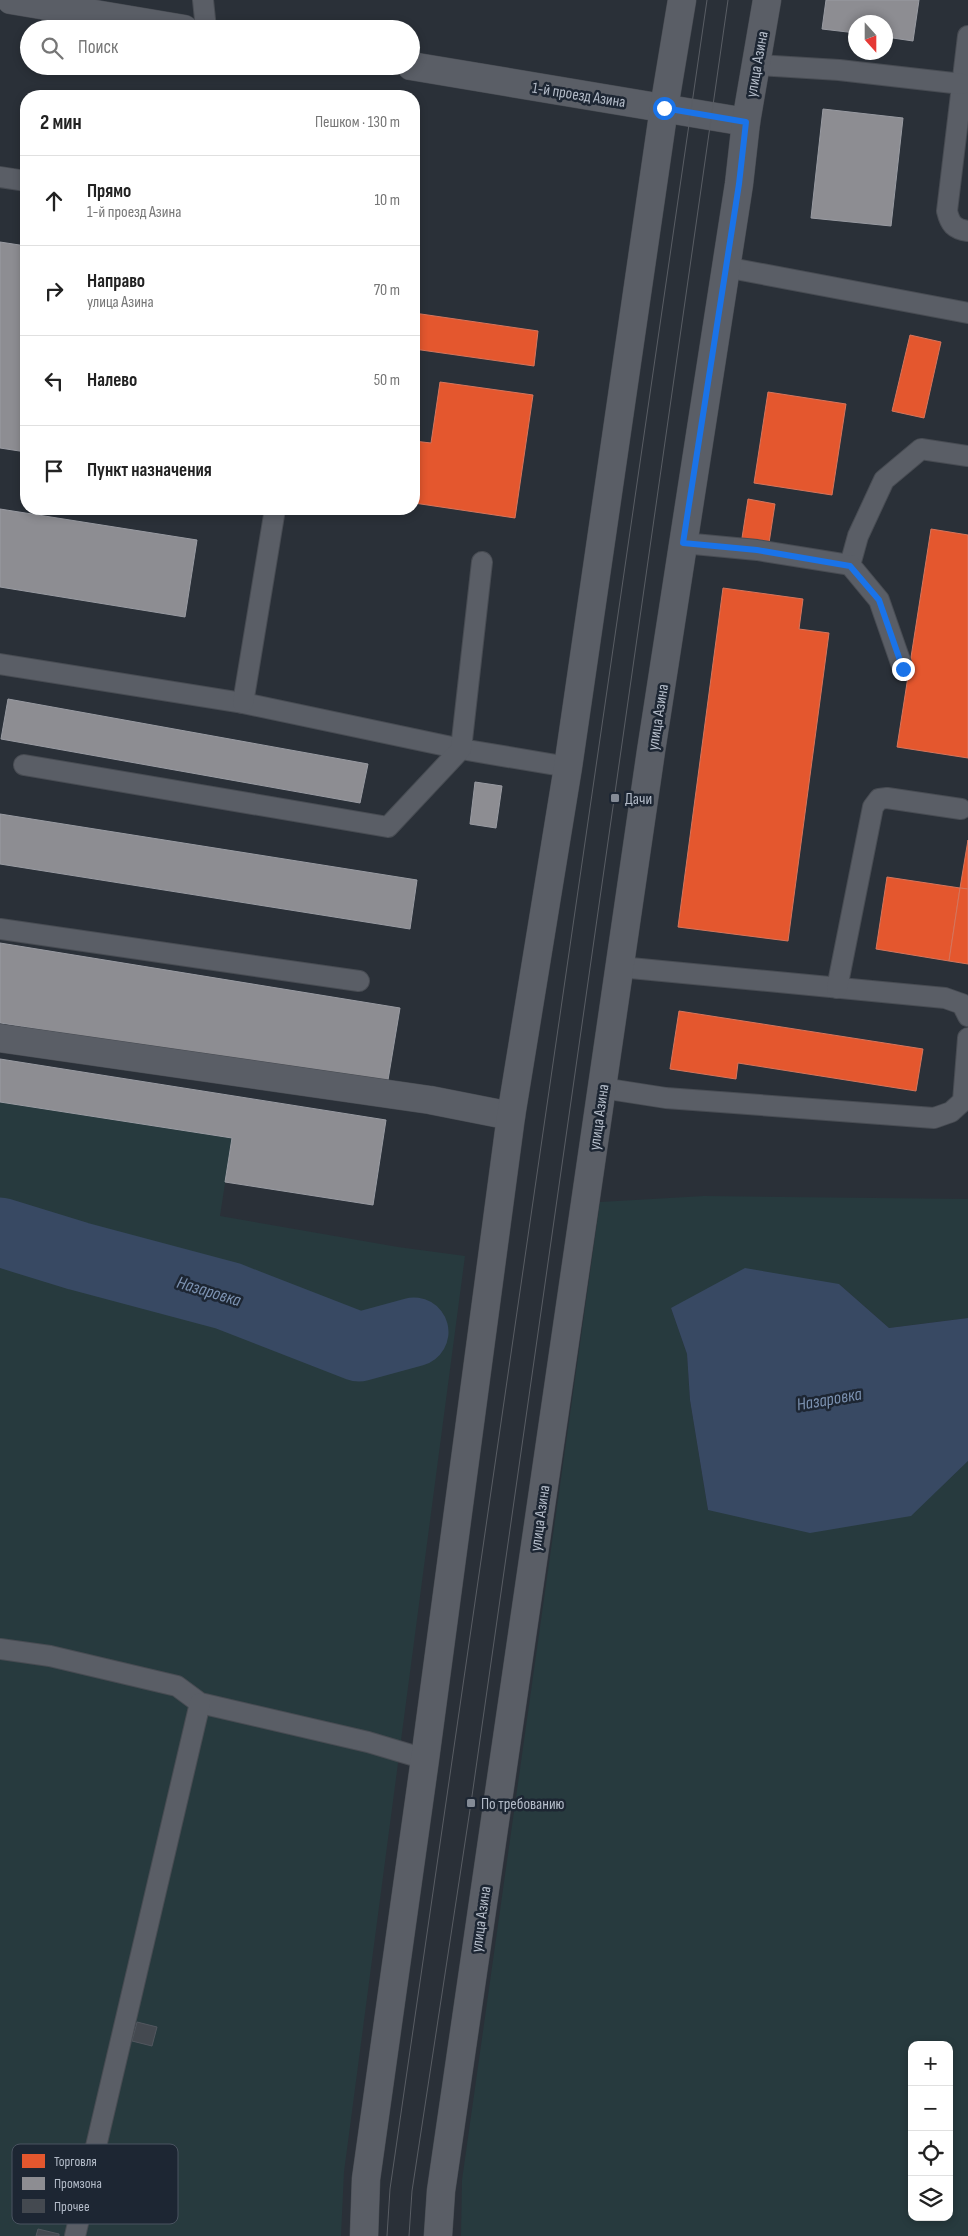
<!DOCTYPE html>
<html lang="ru">
<meta charset="utf-8">
<style>
body{margin:0;font-family:"Sofia Sans Condensed",sans-serif;background:#f6f6f6;color:#222}
.controls{position:absolute;right:15px;bottom:15px;display:grid;overflow:hidden;border-radius:10px;box-shadow:0 2px 8px #0003}
.controls button{width:45px;height:45px;display:grid;place-items:center;padding:0;border:0;border-bottom:1px solid #e0e0e0;background:#fff;color:#222;font:25px sans-serif}
.compass{position:absolute;left:848px;top:15px;width:45px;height:45px;border-radius:50%;background:#fff;box-shadow:0 2px 8px #0003;rotate:159deg}
.stop{position:absolute;width:15px;height:15px;margin:-11px;border:4px solid #1a73e8;border-radius:50%;background:#fff}
.stop.end{background:#1a73e8;border-color:#fff;box-shadow:0 1px 5px #0008}
.list{margin:0;padding:0;list-style:none}
h2{display:flex;justify-content:space-between;align-items:center;height:65px;margin:0;padding:0 20px;font-size:21px}
h2 small{font-size:16px;font-weight:400;color:#767676}
.list li{display:grid;grid-template-columns:32px 1fr auto;gap:15px;align-items:center;box-sizing:border-box;height:90px;padding:0 20px;border-top:1px solid #e0e0e0}
.list b{display:block;font-size:19px;white-space:nowrap}
.list p{margin:0;font-size:16px;white-space:nowrap;color:#767676}
.list em{font-size:16px;font-style:normal;color:#767676}
.icon{flex:none;width:28px;height:28px;fill:none;stroke:currentColor;stroke-width:2;stroke-linecap:round;stroke-linejoin:round}
.map{position:relative;flex:none;width:968px;height:2236px;overflow:hidden}
.search{position:absolute;background:#fff;box-shadow:0 2px 8px #0003;left:20px;top:20px;width:400px;height:55px;display:flex;align-items:center;gap:12px;box-sizing:border-box;padding:0 18px;border-radius:28px;color:#767676;font-size:19px}
.panel{position:absolute;background:#fff;box-shadow:0 2px 8px #0003;left:20px;top:90px;width:400px;height:425px;border-radius:20px}
.map>svg:first-child{display:block}
.green{fill:#273a3e;fill-rule:evenodd}
.water{fill:#384963}
.shops{fill:#e4572e;stroke:#d6755c}
.industry{fill:#8d8d92;stroke:#999ba2}
.lines{fill:none;stroke-linecap:round;stroke-linejoin:round}
.river{stroke:#384963;stroke-width:69}
.building{fill:#444950;stroke:#52575f}
.service-casing{stroke:#484c53;stroke-width:22}
.minor-casing{stroke:#484c53;stroke-width:29}
.tertiary-casing{stroke:#484c53;stroke-width:29}
.service{stroke:#5a5e66;stroke-width:20}
.minor{stroke:#5a5e66;stroke-width:28}
.tertiary{stroke:#5a5e66;stroke-width:28}
.tram{stroke:#595d64;stroke-width:1}
.route{stroke:#1a73e8;stroke-width:6}
.poi-dot{fill:#848b96;stroke:#1d2633;stroke-width:2}
.labels{text-anchor:middle;stroke-width:5;stroke-linejoin:round;paint-order:stroke}
.street-label{font-size:16px;fill:#b4bcc9;stroke:#1d2633}
.poi-label{font-size:16px;fill:#b4bcc9;stroke:#1d2633;text-anchor:start}
.water-label{font-size:18px;font-style:italic;fill:#7c92b1;stroke:#1d2633}
.key{fill:#1d2633;stroke:#4a5360;stroke-width:1}
.key-label{font-size:14px;fill:#b4bcc9}
</style>
<div class="map">
<svg width="968" height="2236" viewBox="0 0 968 2236">
<rect width="100%" height="100%" fill="#2a3038"/>
<g class="green">
<path d="M 0,1102 L 232,1138 L 220,1216 L 398,1247 L 465,1256 L 344,2172 L 341,2236 L 0,2236 Z"/>
<path d="M 704,1196 L 968,1199 L 968,1318 L 889,1328 L 839,1284 L 671,1308 L 687,1354 L 690,1400 L 708,1510 L 910,1516 L 968,1461 L 968,2236 L 461,2236 L 462,2180 L 600,1202 ZM 912,2045 L 949,2045 L 949,2217 L 912,2217 Z"/>
</g>
<path class="water" d="M 745,1268 L 839,1284 L 889,1328 L 968,1318 L 968,1461 L 911,1516 L 810,1533 L 708,1510 L 690,1400 L 687,1354 L 671,1308 Z"/>
<g class="shops">
<path d="M 414,313 L 538,331 L 534,366 L 414,349 Z"/>
<path d="M 910,335 L 941,342 L 924,418 L 892,411 Z"/>
<path d="M 440,382 L 533,395 L 515,518 L 414,503 L 414,441 L 431,443 Z"/>
<path d="M 768,392 L 846,404 L 832,495 L 754,483 Z"/>
<path d="M 748,499 L 775,504 L 769,543 L 742,538 Z"/>
<path d="M 931,529 L 968,535 L 968,758 L 897,747 Z"/>
<path d="M 723,588 L 803,599 L 799,629 L 829,633 L 788,941 L 678,927 Z"/>
<path d="M 968,840 L 968,889 L 960,888 Z"/>
<path d="M 887,877 L 960,888 L 949,961 L 876,949 Z"/>
<path d="M 960,888 L 968,889 L 968,964 L 949,961 Z"/>
<path d="M 679,1011 L 923,1049 L 916,1091 L 738,1063 L 736,1079 L 670,1069 Z"/>
</g>
<g class="industry">
<path d="M 826,0 L 919,0 L 913,41 L 886,37 L 886,22 L 856,22 L 856,33 L 822,29 Z"/>
<path d="M 823,109 L 903,118 L 891,226 L 811,218 Z"/>
<path d="M 0,242 L 26,246 L 26,452 L 0,448 Z"/>
<path d="M 0,509 L 197,540 L 185,617 L 0,587 Z"/>
<path d="M 8,699 L 368,764 L 360,803 L 1,739 Z"/>
<path d="M 475,782 L 502,786 L 496,828 L 470,824 Z"/>
<path d="M 0,814 L 417,880 L 410,929 L 0,864 Z"/>
<path d="M 0,943 L 400,1008 L 387,1086 L 0,1023 Z"/>
<path d="M 0,1059 L 386,1120 L 373,1205 L 225,1182 L 232,1138 L 0,1102 Z"/>
</g>
<g class="lines">
<path class="river" d="M 0,1232 L 78,1256 L 228,1296 L 359,1347 L 414,1332"/>
</g>
<g class="building">
<path d="M 137,2022 L 157,2027 L 152,2046 L 132,2041 Z"/>
<path d="M 38,2229 L 59,2234 L 59,2236 L 36,2236 Z"/>
</g>
<g class="lines">
<g class="service-casing">
<g id="service">
<path d="M 203,0 L 206,29"/>
<path d="M 968,36 L 947,211 C 950,224 954,229 968,231"/>
<path d="M 757,65 L 839,70 L 962,84"/>
<path d="M 0,177 L 26,181"/>
<path d="M 725,267 L 968,313"/>
<path d="M 683,543 L 757,550 L 850,565 L 858,536 L 884,480 L 921,449 L 968,456"/>
<path d="M 850,565 L 879,600 L 903,669"/>
<path d="M 0,664 L 243,703 L 461,749 L 568,767"/>
<path d="M 243,703 L 275,509"/>
<path d="M 24,765 L 388,827 L 461,749 L 482,562"/>
<path d="M 0,929 L 359,981"/>
<path d="M 620,967 L 945,998 L 962,1004 L 968,1016"/>
<path d="M 837,988 L 873,807 L 879,799 L 887,798 L 961,809"/>
<path d="M 602,1088 L 666,1098 L 934,1118 L 951,1112 L 963,1101 L 968,1038"/>
<path d="M 0,1649 L 50,1656 L 177,1686 L 200,1703 L 368,1742 L 425,1759"/>
<path d="M 75,2236 L 200,1703"/>
</g>
</g>
<g class="minor-casing">
<g id="minor">
<path d="M 11,0 L 184,29"/>
<path d="M 411,66 L 746,122"/>
<path d="M 0,1038 L 430,1100 L 511,1116"/>
</g>
</g>
<g class="tertiary-casing">
<g id="tertiary">
<path d="M 364,2236 L 366,2179 L 425,1759 L 511,1116 L 568,767 L 664,108 L 682,0"/>
<path d="M 438,2236 L 441,2191 L 651,751 L 739,184 L 746,122 L 767,0"/>
</g>
</g>
<use href="#service" class="service"/>
<use href="#minor" class="minor"/>
<use href="#tertiary" class="tertiary"/>
<g class="tram">
<path d="M 387,2236 L 390,2189 L 707,0"/>
<path d="M 409,2236 L 412,2191 L 471,1803 L 728,0"/>
</g>
</g>
<g class="lines">
<path class="route" d="M 664,108 L 746,122 L 739,184 L 683,543 L 757,550 L 850,566 L 879,600 L 903,669"/>
</g>
<g class="poi-dot">
<rect x="610" y="793" width="10" height="10" rx="2.5"/>
<rect x="466" y="1798" width="10" height="10" rx="2.5"/>
</g>
<g class="labels">
<g class="street-label">
<text transform="translate(756 64) rotate(-80)" y="6">улица Азина</text>
<text transform="translate(579 94) rotate(9)" y="6">1-й проезд Азина</text>
<text transform="translate(657 717) rotate(-81)" y="6">улица Азина</text>
<text transform="translate(598 1117) rotate(-82)" y="6">улица Азина</text>
<text transform="translate(539 1518) rotate(-82)" y="6">улица Азина</text>
<text transform="translate(480 1919) rotate(-82)" y="6">улица Азина</text>
</g>
<g class="poi-label">
<text x="625" y="804">Дачи</text>
<text x="481" y="1809">По требованию</text>
</g>
<g class="water-label">
<text transform="translate(209 1291) rotate(17)" y="6">Назаровка</text>
<text transform="translate(829 1399) rotate(-10)" y="6">Назаровка</text>
</g>
</g>
<rect x="12" y="2144" width="166" height="80" rx="8" class="key"/>
<rect x="22" y="2154" width="23" height="14" fill="#e4572e"/>
<rect x="22" y="2177" width="23" height="13" fill="#8d8d92"/>
<rect x="22" y="2199" width="23" height="14" fill="#444950"/>
<g class="key-label">
<text x="54" y="2166">Торговля</text>
<text x="54" y="2188">Промзона</text>
<text x="54" y="2211">Прочее</text>
</g>
</svg>
<div class="controls">
<button>+</button>
<button>−</button>
<button><svg class="icon" aria-label="locate" viewBox="0 0 24 24"><circle cx="12" cy="12" r="6"/><path d="M12 2v4M12 18v4M2 12h4M18 12h4"/></svg></button>
<button><svg class="icon" aria-label="layers" viewBox="0 0 24 24"><path d="M12 4l9 5-9 5-9-5zM3 14l9 5 9-5"/></svg></button>
</div>
<svg class="compass" viewBox="-18 -18 36 36"><path d="M0-13l5 13h-10z" fill="#e53935"/><path d="M0 13l5-13h-10z" fill="#767676"/></svg>
<div class="stop" style="left:664px;top:108px"></div>
<div class="stop end" style="left:903px;top:669px"></div>
<div class="search"><svg class="icon" aria-label="search" viewBox="0 0 24 24"><circle cx="10" cy="10" r="6"/><path d="M15 15l6 6"/></svg>Поиск</div>
<section class="panel">
<h2>2 мин<small>Пешком · 130 m</small></h2>
<ul class="list">
<li><svg class="icon" aria-label="ahead" viewBox="0 0 24 24"><path d="M12 20V5M6 11l6-6 6 6"/></svg><div><b>Прямо</b><p>1-й проезд Азина</p></div><em>10 m</em></li>
<li><svg class="icon" aria-label="right" viewBox="0 0 24 24"><path d="M7 20v-9h11M14 6l5 5-5 5"/></svg><div><b>Направо</b><p>улица Азина</p></div><em>70 m</em></li>
<li><svg class="icon" aria-label="left" viewBox="0 0 24 24"><path d="M17 20v-9H6M10 6l-5 5 5 5"/></svg><div><b>Налево</b></div><em>50 m</em></li>
<li><svg class="icon" aria-label="arrive" viewBox="0 0 24 24"><path d="M6 21V4h12l-3 4 3 4H6"/></svg><div><b>Пункт назначения</b></div></li>
</ul>
</section>
</div>
